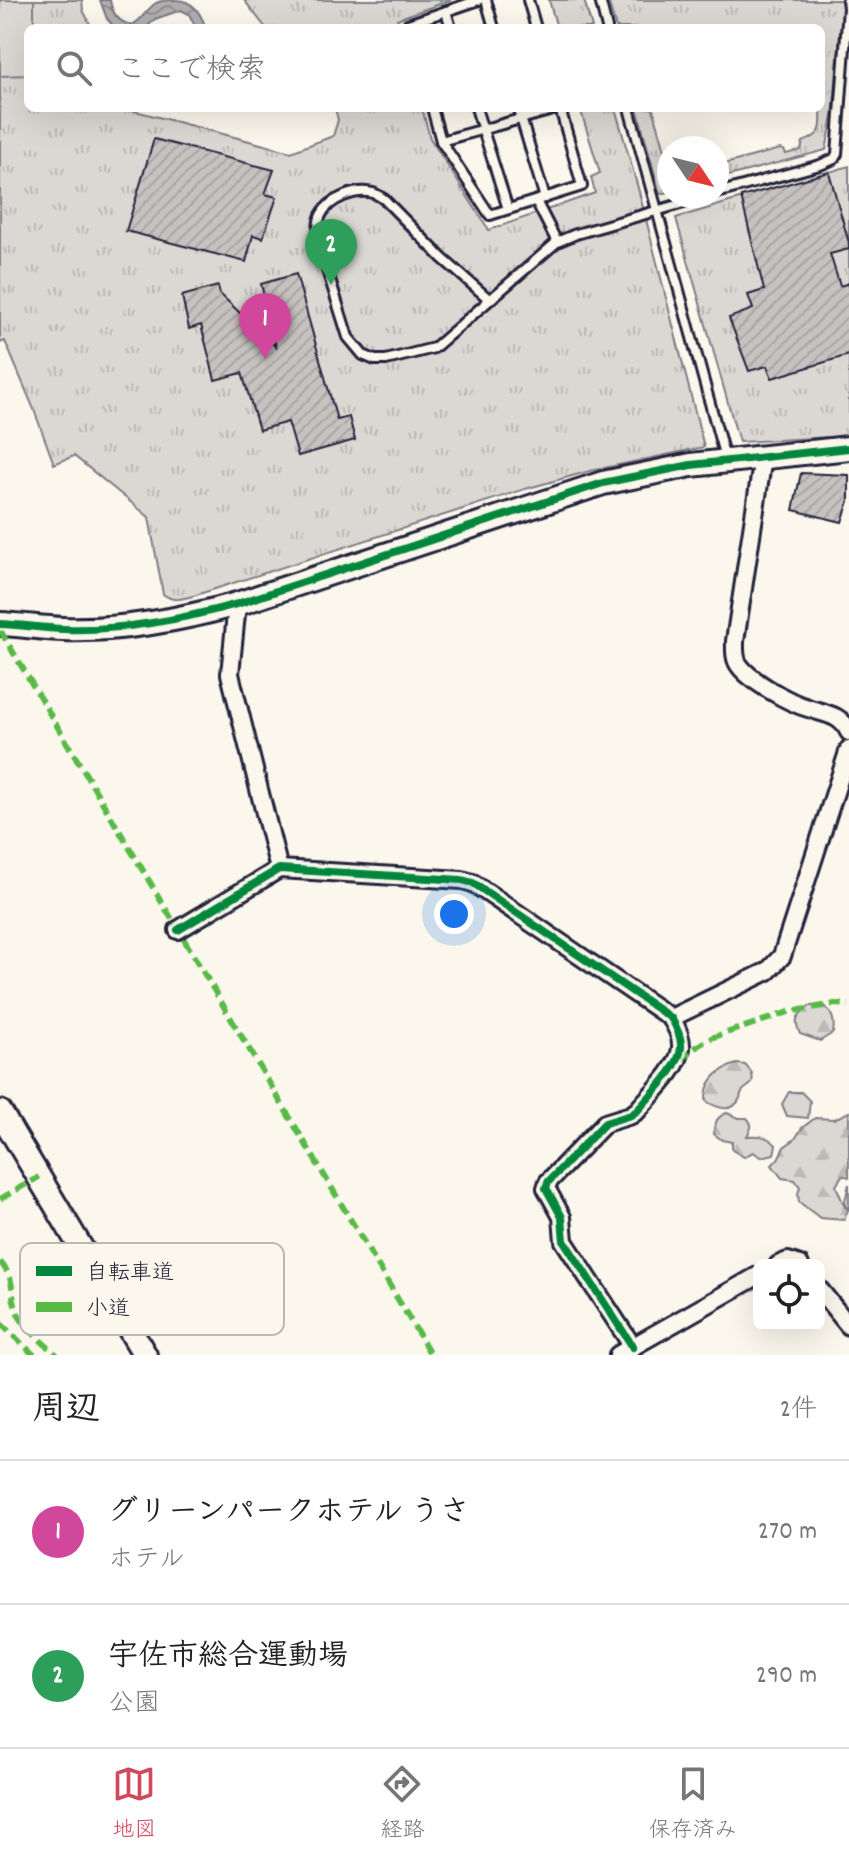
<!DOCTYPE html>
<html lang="ja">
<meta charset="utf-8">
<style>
body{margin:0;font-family:Dekko,"Klee One",sans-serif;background:#f6f6f6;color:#222}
.controls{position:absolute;right:24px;bottom:24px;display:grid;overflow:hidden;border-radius:12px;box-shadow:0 8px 32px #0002}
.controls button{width:72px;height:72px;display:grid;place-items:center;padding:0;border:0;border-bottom:2px solid #e0e0e0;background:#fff;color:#222;font:40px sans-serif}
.compass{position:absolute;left:657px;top:136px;width:72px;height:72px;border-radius:50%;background:#fff;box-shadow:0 8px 32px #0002;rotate:125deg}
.you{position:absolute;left:454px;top:914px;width:28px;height:28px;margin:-20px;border:6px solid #fff;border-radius:50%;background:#1a73e8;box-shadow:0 0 0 12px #1a73e833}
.badge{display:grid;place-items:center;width:52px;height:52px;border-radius:50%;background:#d1495b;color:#fff;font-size:26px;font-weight:700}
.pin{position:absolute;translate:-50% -66px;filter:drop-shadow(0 2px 4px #0008)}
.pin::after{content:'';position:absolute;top:42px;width:28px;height:24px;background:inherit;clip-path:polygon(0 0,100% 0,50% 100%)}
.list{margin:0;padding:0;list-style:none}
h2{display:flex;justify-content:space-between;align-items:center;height:104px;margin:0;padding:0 32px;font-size:34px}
h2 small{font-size:26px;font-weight:400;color:#767676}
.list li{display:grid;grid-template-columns:52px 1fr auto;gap:24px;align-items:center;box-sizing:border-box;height:144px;padding:0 32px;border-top:2px solid #e0e0e0}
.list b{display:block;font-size:30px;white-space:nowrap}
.list p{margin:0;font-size:26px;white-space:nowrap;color:#767676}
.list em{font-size:26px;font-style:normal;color:#767676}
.icon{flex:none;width:44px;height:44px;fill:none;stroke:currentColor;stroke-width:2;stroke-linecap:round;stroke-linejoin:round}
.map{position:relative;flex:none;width:849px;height:1355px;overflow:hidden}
.search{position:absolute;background:#fff;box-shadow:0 8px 32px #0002;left:24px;right:24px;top:24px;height:88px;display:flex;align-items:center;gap:20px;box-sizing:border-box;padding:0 28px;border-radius:12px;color:#767676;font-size:30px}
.sheet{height:392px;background:#fff}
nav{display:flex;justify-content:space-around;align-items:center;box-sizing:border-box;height:112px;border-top:2px solid #e0e0e0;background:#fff;font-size:22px;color:#767676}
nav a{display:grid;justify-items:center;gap:4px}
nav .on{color:#d1495b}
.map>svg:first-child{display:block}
.forest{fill:url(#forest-firs);stroke:#7e7d87;stroke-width:2}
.park{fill:url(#park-tufts);stroke:#7e7d87;stroke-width:2}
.garden{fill:#dbd8d3;stroke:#7e7d87;stroke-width:2}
.water{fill:url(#water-waves);stroke:#787681;stroke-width:2}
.building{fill:url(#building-hatch);stroke:#22223b;stroke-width:2}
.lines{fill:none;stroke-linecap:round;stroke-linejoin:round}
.lane-casing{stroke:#22223b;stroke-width:14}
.street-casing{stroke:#22223b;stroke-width:22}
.secondary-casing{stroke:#22223b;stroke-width:28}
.lane{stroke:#fbf7ec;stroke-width:8}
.street{stroke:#fbf7ec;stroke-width:16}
.secondary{stroke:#fbf7ec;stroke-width:22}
.quiet{stroke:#58b947;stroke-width:6;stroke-dasharray:12 6;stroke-linecap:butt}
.cycleway-casing{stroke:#fbf7ec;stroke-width:13}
.cycleway{stroke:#00873e;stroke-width:8}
.key{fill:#fbf7ec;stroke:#bab7b7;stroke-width:2}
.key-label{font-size:22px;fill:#22223b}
</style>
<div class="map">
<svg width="849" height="1355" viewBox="0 0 849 1355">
<defs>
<pattern id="forest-firs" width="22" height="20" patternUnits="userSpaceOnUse" patternTransform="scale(2)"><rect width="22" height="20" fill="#dbd8d3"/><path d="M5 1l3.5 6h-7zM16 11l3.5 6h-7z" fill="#bcb9b6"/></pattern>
<pattern id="park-tufts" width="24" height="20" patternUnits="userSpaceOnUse" patternTransform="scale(2)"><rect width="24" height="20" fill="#dbd8d3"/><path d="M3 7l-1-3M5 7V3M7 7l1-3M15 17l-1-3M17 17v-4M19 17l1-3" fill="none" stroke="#bcb9b6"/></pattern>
<pattern id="water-waves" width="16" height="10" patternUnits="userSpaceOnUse" patternTransform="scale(2)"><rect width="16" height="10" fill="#b1aeb0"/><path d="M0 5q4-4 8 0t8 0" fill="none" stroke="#908d90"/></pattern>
<pattern id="building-hatch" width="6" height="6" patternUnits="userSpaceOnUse" patternTransform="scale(2)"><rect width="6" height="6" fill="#c6c2c0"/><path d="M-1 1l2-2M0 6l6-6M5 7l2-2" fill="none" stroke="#aaa6a6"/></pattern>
</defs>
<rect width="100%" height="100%" fill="#fbf7ec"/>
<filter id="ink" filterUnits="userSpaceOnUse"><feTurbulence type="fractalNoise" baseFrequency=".0125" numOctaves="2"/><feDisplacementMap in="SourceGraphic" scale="16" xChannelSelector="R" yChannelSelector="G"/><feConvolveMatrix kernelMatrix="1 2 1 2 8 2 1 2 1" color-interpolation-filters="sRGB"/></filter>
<g filter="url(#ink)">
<g class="forest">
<path d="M 810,1006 L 825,1006 C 833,1015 835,1021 833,1033 L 820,1041 L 800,1034 C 793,1018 797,1016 810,1006 Z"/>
<path d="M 737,1064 L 745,1065 C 751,1071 754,1074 752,1083 C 749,1087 744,1088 742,1092 C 740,1094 741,1096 740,1098 C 733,1114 717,1108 706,1101 C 705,1082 718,1069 737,1064 Z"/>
<path d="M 789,1092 L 801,1092 L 810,1101 L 808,1118 L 787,1116 L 782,1104 Z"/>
<path d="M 849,1112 L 849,1177 L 842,1175 L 836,1186 L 844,1205 L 849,1184 L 849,1209 L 844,1205 L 848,1210 L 844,1220 L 820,1218 L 799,1202 L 798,1194 L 800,1187 L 795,1180 L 782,1178 L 772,1165 L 778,1159 L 784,1147 L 795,1139 L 802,1128 L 815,1118 L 834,1119 Z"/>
<path d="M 727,1113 L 739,1118 L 747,1118 C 754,1126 751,1128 747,1136 C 758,1135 767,1135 776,1145 L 774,1154 L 761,1157 L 753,1152 L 744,1157 L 732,1150 L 732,1142 L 722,1140 L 714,1134 C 715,1122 716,1117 727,1113 Z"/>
</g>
<g class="park">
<path d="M 0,0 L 82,0 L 83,10 L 92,28 L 28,28 L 28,108 L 124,108 L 291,152 L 333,136 L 338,120 L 335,108 L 422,108 L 430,138 L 489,230 L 595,193 L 591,177 L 600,173 L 580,108 L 615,108 L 638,188 L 704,447 L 590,471 L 525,489 L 193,596 C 181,599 173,602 163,594 L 149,517 L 74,456 L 54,464 L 33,407 L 5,341 L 0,343 Z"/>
<path d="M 244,0 L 451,0 L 397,19 L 399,28 L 266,28 Z"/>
<path d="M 549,0 L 584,0 L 592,28 L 557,28 Z"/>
<path d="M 608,0 L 843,0 L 833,116 L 826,150 L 717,179 L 717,166 L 780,149 L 784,150 L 786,154 L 801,150 L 803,142 C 822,135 822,129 821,111 C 820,103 821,93 821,84 L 826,82 L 821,64 L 821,28 L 811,28 L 809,24 L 795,28 L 616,28 Z"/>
<path d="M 637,108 L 653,108 L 669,164 L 669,192 L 660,194 Z"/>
<path d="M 849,166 L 849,436 L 739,442 L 676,218 Z"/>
</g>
<path class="garden" d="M 0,0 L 34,0 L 34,28 L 28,28 L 28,75 L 0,76 Z"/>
<path class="water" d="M 100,0 L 110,0 C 112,13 119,23 132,25 C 143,20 146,9 156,3 C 162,0 168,0 175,0 C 193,0 200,12 206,28 L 196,28 L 189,14 L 181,10 L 155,19 L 146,28 L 115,28 L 107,19 Z"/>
<g class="building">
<path d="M 154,139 L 274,170 L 265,194 L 277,197 L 263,238 L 253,235 L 246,262 L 126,231 Z"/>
<path d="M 829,172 L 849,243 L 849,249 L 830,254 L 840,286 L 849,283 L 849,355 L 772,378 L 767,366 L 749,371 L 729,318 L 753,309 L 748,295 L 764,290 L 741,197 Z"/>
<path d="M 296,274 L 337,420 L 349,417 L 355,440 L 298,456 L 288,422 L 259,430 L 242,373 L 215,380 L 201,325 L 189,329 L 182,296 L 218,286 L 220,294 L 276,347 L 261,284 Z"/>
<path d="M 801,473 L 849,475 L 849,501 L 842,522 L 793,510 Z"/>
</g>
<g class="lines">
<g class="lane-casing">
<g id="lane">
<path d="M 486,0 L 494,28"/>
<path d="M 528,0 L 536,28"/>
<path d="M 600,0 L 607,28"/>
<path d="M 446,11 L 451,28"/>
<path d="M 409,28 L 408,24 L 479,0"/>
<path d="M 432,108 L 441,141 L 490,215 L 582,186 L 560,108"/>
<path d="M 476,108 L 508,209"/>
<path d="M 518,108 L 545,198"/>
<path d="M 629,108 L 725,458"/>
<path d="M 441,141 L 560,108"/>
<path d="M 717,193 L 820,165 L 834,159 L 837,154 L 848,8 L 847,0"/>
<path d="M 536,201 L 557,242"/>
<path d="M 490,300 L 442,258 L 384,199 C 382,198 375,193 373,193 C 356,188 329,199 321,215 C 317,223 318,232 318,241 L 348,337 L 363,355 L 375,360 L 386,360 L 434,348 L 557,242 L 576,234 L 708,196"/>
</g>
</g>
<g class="street-casing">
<g id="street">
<path d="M 763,457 L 735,641 C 735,649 734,658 739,665 C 750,681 790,703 808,708 C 825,714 841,714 849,732"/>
<path d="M 237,604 L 230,674 L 279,869"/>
<path d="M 178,930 L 279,869 L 462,880 L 473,883 L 671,1018 C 676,1026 682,1037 681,1048 C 679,1069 651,1094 638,1110 L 631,1115 L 605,1123 L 548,1182 L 546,1188 L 562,1217 L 564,1241 L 633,1347"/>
<path d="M 671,1018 L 768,971 L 782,956 L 849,749"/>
<path d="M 778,1265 L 788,1261 L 800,1265"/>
<path d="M 819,1289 L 849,1326"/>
<path d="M 618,1355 L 759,1275"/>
</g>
</g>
<g class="secondary-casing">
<g id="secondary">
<path d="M 0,624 C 21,625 42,628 63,629 C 122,631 180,620 237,604 L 603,483 L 691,465 L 849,448"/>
<path d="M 0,1112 L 145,1355"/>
</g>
</g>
<use href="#lane" class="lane"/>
<use href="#street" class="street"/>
<use href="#secondary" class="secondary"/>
<g class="quiet">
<path d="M 0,630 L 431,1355"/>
<path d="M 681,1060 L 699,1045 L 711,1038 L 789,1012 L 835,1004 L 849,1005"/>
<path d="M 0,1199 L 39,1177"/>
<path d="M 0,1262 C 17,1281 9,1290 17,1311 C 22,1326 45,1344 57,1355"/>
<path d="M 0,1323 L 34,1355"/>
</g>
<g class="cycleway-casing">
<g id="cycleway">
<path d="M 0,624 C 21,625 42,628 63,629 C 122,631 180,620 237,604 L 603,483 L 691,465 L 849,448"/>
<path d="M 178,930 L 279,869 L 462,880 L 473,883 L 671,1018 C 676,1026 682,1037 681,1048 C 679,1069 651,1094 638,1110 L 631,1115 L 605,1123 L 548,1182 L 546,1188 L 562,1217 L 564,1241 L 633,1347"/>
</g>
</g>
<use href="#cycleway" class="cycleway"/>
</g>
</g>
<rect x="20" y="1243" width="264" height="92" rx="12" class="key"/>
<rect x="36" y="1266" width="36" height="10" fill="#00873e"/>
<rect x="36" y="1302" width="36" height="10" fill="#58b947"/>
<g class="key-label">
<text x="86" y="1279">自転車道</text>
<text x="86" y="1315">小道</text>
</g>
</svg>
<div class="controls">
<button><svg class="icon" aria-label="locate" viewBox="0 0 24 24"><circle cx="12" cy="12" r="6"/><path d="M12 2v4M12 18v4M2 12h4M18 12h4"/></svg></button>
</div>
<svg class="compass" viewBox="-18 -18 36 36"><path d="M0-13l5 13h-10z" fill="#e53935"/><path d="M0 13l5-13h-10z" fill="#767676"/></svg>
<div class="you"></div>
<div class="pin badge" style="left:265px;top:359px;background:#d1479c">1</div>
<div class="pin badge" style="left:331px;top:285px;background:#2e9e5b">2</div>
<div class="search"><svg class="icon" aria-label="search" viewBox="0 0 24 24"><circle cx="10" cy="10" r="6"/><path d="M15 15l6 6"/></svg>ここで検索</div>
</div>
<section class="sheet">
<h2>周辺<small>2件</small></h2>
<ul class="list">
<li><span class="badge" style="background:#d1479c">1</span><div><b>グリーンパークホテル うさ</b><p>ホテル</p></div><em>270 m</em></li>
<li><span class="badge" style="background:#2e9e5b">2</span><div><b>宇佐市総合運動場</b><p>公園</p></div><em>290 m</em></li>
</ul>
</section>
<nav>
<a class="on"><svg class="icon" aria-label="map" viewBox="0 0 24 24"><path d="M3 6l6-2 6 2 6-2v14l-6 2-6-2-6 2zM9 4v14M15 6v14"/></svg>地図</a>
<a><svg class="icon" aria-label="directions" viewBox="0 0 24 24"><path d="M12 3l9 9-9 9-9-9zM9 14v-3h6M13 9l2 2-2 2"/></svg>経路</a>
<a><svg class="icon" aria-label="saved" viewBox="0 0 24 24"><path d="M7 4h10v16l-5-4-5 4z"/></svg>保存済み</a>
</nav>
